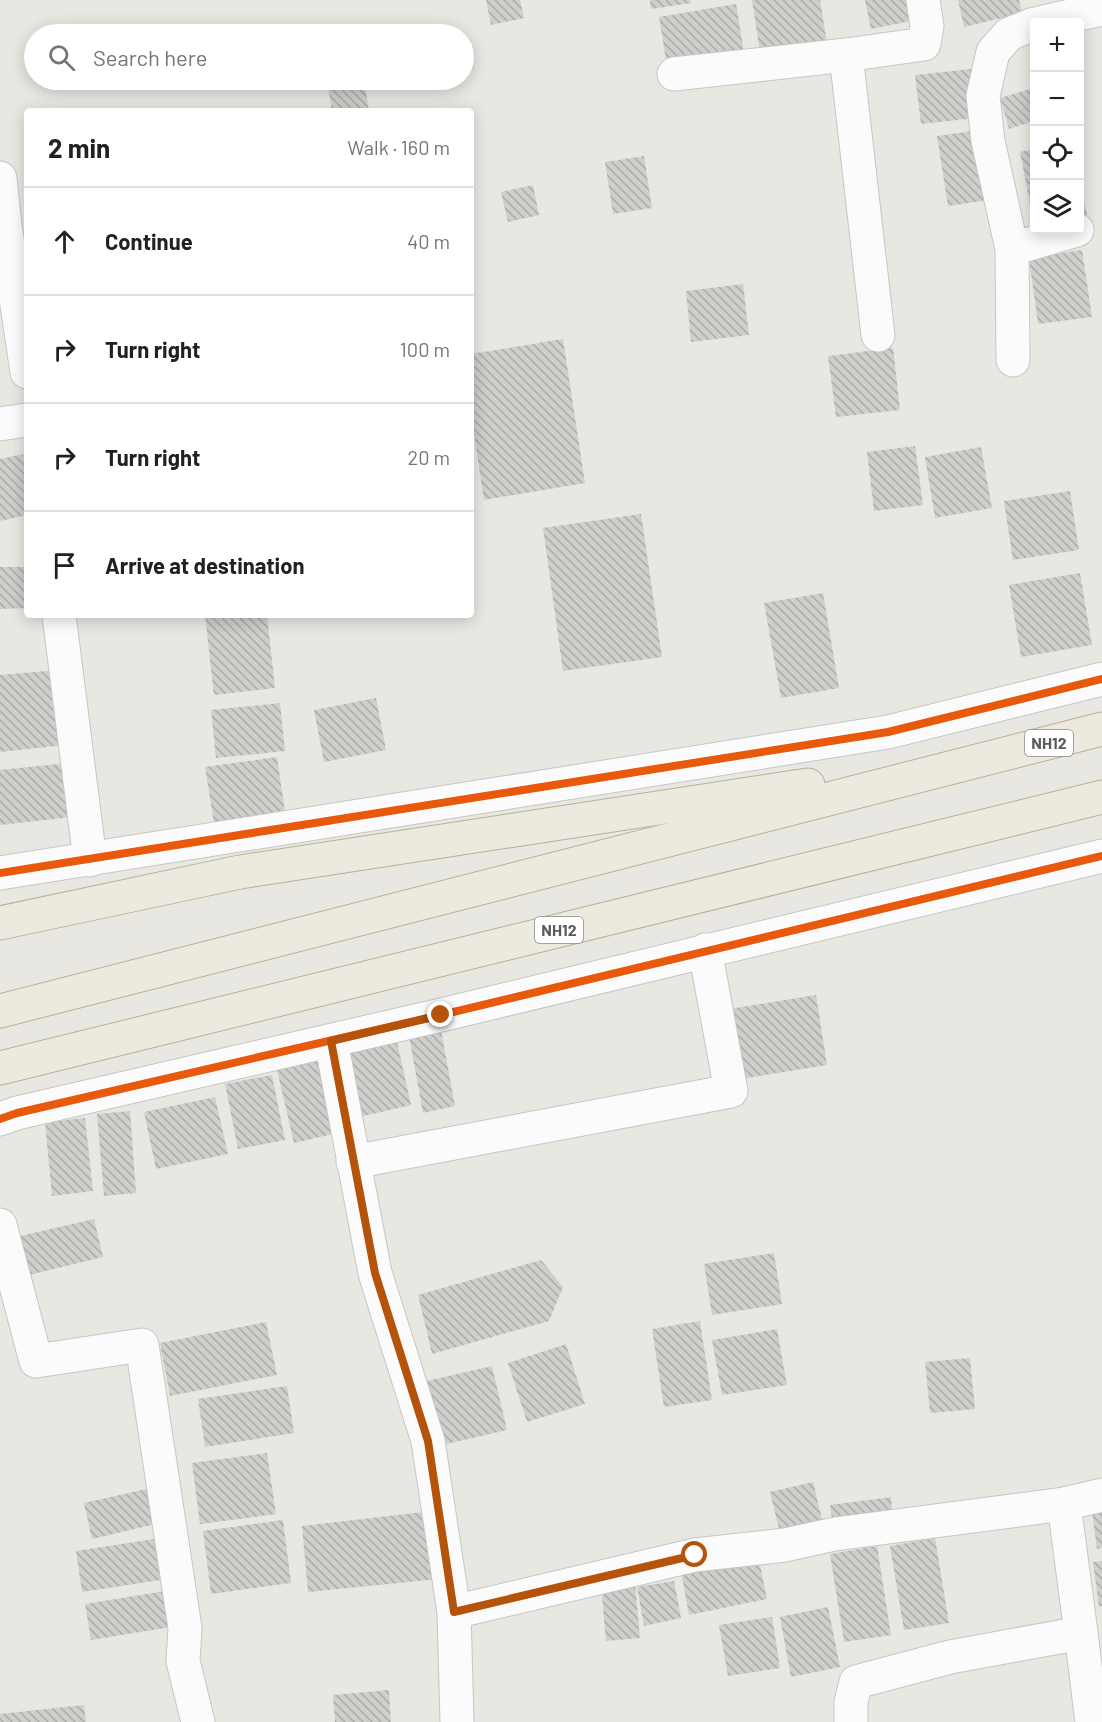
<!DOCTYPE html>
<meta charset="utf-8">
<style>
body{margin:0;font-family:Barlow,sans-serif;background:#f6f6f6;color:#202124}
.controls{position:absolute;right:18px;top:18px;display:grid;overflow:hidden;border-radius:6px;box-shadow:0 3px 15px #0003}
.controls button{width:54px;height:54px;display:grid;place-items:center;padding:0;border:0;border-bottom:2px solid #e0e0e0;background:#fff;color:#202124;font:30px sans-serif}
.stop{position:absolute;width:18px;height:18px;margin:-14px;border:4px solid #b45309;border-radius:50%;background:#fff}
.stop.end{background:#b45309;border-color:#fff;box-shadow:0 2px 6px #0008}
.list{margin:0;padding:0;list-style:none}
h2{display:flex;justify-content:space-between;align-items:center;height:78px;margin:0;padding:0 24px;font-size:26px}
h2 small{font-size:20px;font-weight:400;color:#757577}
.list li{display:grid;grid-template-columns:39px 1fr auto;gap:18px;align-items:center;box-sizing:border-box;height:108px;padding:0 24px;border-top:2px solid #e0e0e0}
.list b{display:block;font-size:22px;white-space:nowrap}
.list em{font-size:20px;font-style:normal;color:#757577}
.icon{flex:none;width:33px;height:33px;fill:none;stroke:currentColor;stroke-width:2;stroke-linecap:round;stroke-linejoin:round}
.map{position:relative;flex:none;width:1102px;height:1722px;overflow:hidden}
.search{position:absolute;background:#fff;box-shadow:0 3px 15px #0003;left:24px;top:24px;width:450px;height:66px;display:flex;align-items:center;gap:15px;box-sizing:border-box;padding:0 21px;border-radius:33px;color:#757577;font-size:22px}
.panel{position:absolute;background:#fff;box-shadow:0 3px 15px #0003;left:24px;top:108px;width:450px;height:510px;border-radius:6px}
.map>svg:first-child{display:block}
.building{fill:url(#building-back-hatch)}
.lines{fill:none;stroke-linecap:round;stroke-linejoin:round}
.minor-casing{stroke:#c5c6c5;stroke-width:35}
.highway-casing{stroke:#bbaf93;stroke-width:35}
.minor{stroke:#fcfbfb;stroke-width:33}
.highway{stroke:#eceadf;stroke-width:33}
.cycleway-casing{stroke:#fff;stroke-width:11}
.cycleway{stroke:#e8590c;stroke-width:8}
.route{stroke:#b45309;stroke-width:8}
.labels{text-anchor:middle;stroke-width:6;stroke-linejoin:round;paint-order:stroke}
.shield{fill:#fff;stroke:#8b8d8f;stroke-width:1.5}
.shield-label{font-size:16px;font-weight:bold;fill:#595c5f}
</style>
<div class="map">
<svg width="1102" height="1722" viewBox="0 0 1102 1722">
<defs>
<pattern id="building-back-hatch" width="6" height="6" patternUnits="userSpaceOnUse" patternTransform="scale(1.5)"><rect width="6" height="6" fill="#cfcecb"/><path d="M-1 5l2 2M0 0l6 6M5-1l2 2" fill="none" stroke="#abaaa8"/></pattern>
</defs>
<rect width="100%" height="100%" fill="#e8e7e2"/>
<g class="building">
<path d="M 486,0 L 520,0 L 524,18 L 491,25 Z"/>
<path d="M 650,0 L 690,0 L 691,3 L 651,9 Z"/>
<path d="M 752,0 L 820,0 L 827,43 L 760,52 Z"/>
<path d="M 865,0 L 912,0 L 916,20 L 871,29 Z"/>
<path d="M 958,0 L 1019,0 L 1022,13 L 964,27 Z"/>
<path d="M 736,4 L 744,52 L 667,66 L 659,17 Z"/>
<path d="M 971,69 L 976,118 L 921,124 L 915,75 Z"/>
<path d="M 327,80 L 364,80 L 369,111 L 332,111 Z"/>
<path d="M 1034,88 L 1034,121 L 1009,129 L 1000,98 Z"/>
<path d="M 980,130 L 989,200 L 948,206 L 937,136 Z"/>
<path d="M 1034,149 L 1034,219 L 1033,219 L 1020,152 Z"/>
<path d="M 644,156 L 652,208 L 613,214 L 605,162 Z"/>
<path d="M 1080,181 L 1088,220 L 1080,222 Z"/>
<path d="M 533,185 L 539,215 L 508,222 L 501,192 Z"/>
<path d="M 1082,250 L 1092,317 L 1038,324 L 1029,258 Z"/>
<path d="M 743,284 L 749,335 L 691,342 L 686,291 Z"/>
<path d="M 563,339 L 585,483 L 484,500 L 471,415 L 471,354 Z"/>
<path d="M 893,348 L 900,410 L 836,417 L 828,356 Z"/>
<path d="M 915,446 L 923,505 L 874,511 L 867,452 Z"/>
<path d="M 981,447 L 992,508 L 935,518 L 925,457 Z"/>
<path d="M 23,454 L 27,474 L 27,515 L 0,521 L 0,459 Z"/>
<path d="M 1070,491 L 1079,550 L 1013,560 L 1004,501 Z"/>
<path d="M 641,514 L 662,657 L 563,671 L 543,528 Z"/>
<path d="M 0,567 L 27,567 L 27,608 L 0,609 Z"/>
<path d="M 1080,573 L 1092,645 L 1021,657 L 1009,585 Z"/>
<path d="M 823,593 L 839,688 L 781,698 L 764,603 Z"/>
<path d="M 205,615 L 267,615 L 275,688 L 214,695 Z"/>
<path d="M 58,670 L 65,745 L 0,752 L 0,675 Z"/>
<path d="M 376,698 L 386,750 L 324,762 L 314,710 Z"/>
<path d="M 280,703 L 285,751 L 216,758 L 211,710 Z"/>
<path d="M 277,757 L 285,812 L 214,823 L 205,767 Z"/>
<path d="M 67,763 L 72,817 L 0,825 L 0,770 Z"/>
<path d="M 816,995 L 827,1065 L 734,1080 L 723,1010 Z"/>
<path d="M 441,1030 L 455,1106 L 423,1113 L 409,1036 Z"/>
<path d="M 397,1042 L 411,1105 L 355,1118 L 341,1055 Z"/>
<path d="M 322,1060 L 337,1133 L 294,1143 L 277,1070 Z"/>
<path d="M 272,1075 L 285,1140 L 238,1149 L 225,1084 Z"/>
<path d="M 215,1097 L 228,1154 L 156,1169 L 144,1112 Z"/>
<path d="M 130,1111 L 136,1193 L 104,1196 L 97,1114 Z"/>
<path d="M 85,1118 L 93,1191 L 52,1196 L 45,1122 Z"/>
<path d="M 94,1219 L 103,1257 L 25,1276 L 16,1237 Z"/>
<path d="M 774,1253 L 782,1304 L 712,1315 L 704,1264 Z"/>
<path d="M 541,1260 L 563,1287 L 549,1321 L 432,1354 L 418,1295 Z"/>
<path d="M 700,1321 L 712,1400 L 664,1407 L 652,1329 Z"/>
<path d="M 266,1322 L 277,1375 L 170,1396 L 160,1343 Z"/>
<path d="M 777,1329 L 787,1385 L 722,1395 L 712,1340 Z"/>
<path d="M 566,1344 L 585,1404 L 527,1422 L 508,1363 Z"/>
<path d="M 970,1358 L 975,1409 L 930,1413 L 925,1362 Z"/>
<path d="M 492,1366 L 507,1430 L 442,1445 L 427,1381 Z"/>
<path d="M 287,1386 L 294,1433 L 205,1447 L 198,1399 Z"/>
<path d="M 267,1453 L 276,1514 L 200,1524 L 192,1463 Z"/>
<path d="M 813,1482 L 823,1524 L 780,1533 L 770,1492 Z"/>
<path d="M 151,1488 L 160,1523 L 92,1539 L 84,1503 Z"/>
<path d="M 891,1497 L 893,1520 L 833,1528 L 830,1505 Z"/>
<path d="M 1102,1510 L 1102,1548 L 1097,1549 L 1092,1512 Z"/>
<path d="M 432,1511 L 439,1579 L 308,1592 L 302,1526 Z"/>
<path d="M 283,1520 L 291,1583 L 211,1594 L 203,1531 Z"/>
<path d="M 161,1538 L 167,1579 L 82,1592 L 76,1551 Z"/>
<path d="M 935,1538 L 949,1623 L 904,1630 L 890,1546 Z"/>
<path d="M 877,1546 L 891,1635 L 844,1642 L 830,1554 Z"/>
<path d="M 758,1555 L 767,1599 L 689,1615 L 681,1571 Z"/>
<path d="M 1102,1561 L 1102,1606 L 1099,1607 L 1093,1562 Z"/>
<path d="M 674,1581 L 681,1618 L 644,1626 L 637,1587 Z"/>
<path d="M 635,1582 L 640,1638 L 606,1641 L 601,1586 Z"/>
<path d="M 165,1591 L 171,1627 L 91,1640 L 85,1604 Z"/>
<path d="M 828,1607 L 840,1667 L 791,1677 L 780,1617 Z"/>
<path d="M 772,1617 L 780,1668 L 728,1676 L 719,1625 Z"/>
<path d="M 389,1690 L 391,1722 L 335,1722 L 333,1695 Z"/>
<path d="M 84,1705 L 86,1722 L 0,1722 L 0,1714 Z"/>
</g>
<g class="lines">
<g class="minor-casing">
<g id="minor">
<path d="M 1043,22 L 1102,9"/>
<path d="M 674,74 L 846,55"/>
<path d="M 0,178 L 5,225 L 27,372"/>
<path d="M 1012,249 L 1077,230"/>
<path d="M 878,335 L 846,55 L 924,44 L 927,26 L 923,0"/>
<path d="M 1013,360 L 1012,249 L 988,141 L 983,96 L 993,52 L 1009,34 L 1034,24"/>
<path d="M 0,424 L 27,420"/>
<path d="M 59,615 L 90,860"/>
<path d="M 0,873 L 888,732 L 1102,679"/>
<path d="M 331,1041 L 375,1273 L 428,1441 L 454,1612 L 457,1722"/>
<path d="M 0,1119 L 17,1113 L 441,1015 L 1102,856"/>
<path d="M 353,1162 L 731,1091 L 705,950"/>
<path d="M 0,1225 L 36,1361 L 142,1345 L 185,1628 L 183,1661 L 198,1722"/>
<path d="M 454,1612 L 695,1555 L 785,1545 L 835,1534 L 1064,1504"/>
<path d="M 1081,1633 L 1092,1722"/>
<path d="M 851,1722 L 851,1702 L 856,1682 L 950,1657 L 1081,1633 L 1064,1504 L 1102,1495"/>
</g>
</g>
<g class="highway-casing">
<g id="highway">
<path d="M 0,923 L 240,872 L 808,785"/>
<path d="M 0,1011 L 1102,729"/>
<path d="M 0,1068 L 1102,797"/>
</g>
</g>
<use href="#minor" class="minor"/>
<use href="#highway" class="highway"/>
<g class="cycleway-casing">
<g id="cycleway">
<path d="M 0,873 L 888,732 L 1102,679"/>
<path d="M 0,1119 L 17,1113 L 441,1015 L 1102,856"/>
</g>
</g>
<use href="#cycleway" class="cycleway"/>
</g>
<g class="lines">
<path class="route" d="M 441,1015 L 331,1041 L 375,1273 L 428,1441 L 454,1612 L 695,1555"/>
</g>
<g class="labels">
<g class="shield">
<rect x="1025" y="730" width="48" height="26" rx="4.5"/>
<rect x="535" y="917" width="48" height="26" rx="4.5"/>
</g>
<g class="shield-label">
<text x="1049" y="749">NH12</text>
<text x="559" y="936">NH12</text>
</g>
</g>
</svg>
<div class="controls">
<button>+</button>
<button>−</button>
<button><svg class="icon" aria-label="locate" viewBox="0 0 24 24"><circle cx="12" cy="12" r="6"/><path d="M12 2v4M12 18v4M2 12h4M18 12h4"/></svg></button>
<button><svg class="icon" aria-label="layers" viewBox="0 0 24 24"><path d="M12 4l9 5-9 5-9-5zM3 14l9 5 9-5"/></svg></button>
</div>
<div class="stop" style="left:695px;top:1555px"></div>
<div class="stop end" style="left:441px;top:1015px"></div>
<div class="search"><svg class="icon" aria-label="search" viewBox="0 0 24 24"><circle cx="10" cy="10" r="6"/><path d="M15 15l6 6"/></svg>Search here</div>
<section class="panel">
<h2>2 min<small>Walk · 160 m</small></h2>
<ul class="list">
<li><svg class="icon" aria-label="ahead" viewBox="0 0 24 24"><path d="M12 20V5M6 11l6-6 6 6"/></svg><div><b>Continue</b></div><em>40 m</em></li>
<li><svg class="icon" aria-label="right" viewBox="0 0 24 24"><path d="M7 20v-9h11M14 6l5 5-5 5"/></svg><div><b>Turn right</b></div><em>100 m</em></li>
<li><svg class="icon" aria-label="right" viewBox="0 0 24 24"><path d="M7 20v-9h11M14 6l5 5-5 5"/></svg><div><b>Turn right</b></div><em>20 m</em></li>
<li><svg class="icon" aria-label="arrive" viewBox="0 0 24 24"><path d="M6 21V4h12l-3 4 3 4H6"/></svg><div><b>Arrive at destination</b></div></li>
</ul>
</section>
</div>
